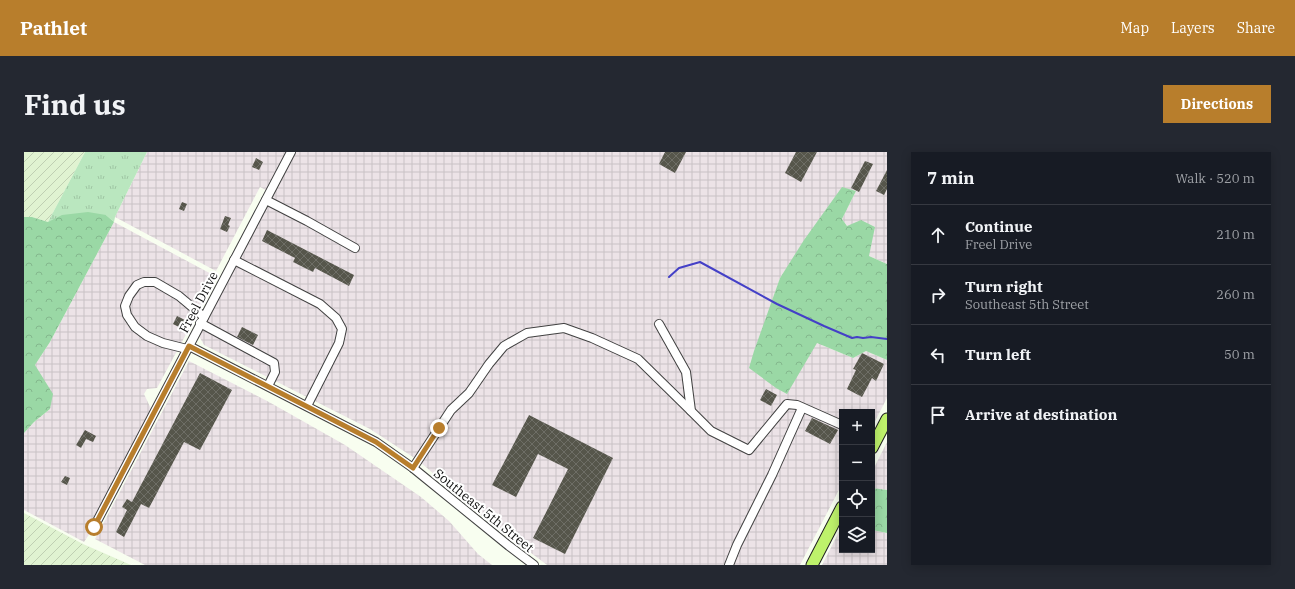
<!DOCTYPE html>
<meta charset="utf-8">
<style>
body{margin:0;font-family:"IBM Plex Serif",serif;background:#242831;color:#f1f3f6}
.controls{position:absolute;right:12px;bottom:12px;display:grid;overflow:hidden;border-radius:0px;box-shadow:0 2px 10px #0003}
.controls button{width:36px;height:36px;display:grid;place-items:center;padding:0;border:0;border-bottom:1px solid #363941;background:#171b24;color:#f1f3f6;font:20px sans-serif}
.stop{position:absolute;width:12px;height:12px;margin:-9px;border:3px solid #b87e2c;border-radius:50%;background:#fff}
.stop.end{background:#b87e2c;border-color:#fff;box-shadow:0 1px 4px #0008}
.list{margin:0;padding:0;list-style:none}
h2{display:flex;justify-content:space-between;align-items:center;height:52px;margin:0;padding:0 16px;font-size:17px}
h2 small{font-size:13px;font-weight:400;color:#9ea1a6}
.list li{display:grid;grid-template-columns:26px 1fr auto;gap:12px;align-items:center;box-sizing:border-box;height:60px;padding:0 16px;border-top:1px solid #363941}
.list b{display:block;font-size:15px;white-space:nowrap}
.list p{margin:0;font-size:13px;white-space:nowrap;color:#9ea1a6}
.list em{font-size:13px;font-style:normal;color:#9ea1a6}
.icon{flex:none;width:22px;height:22px;fill:none;stroke:currentColor;stroke-width:2;stroke-linecap:round;stroke-linejoin:round}
.map{position:relative;flex:none;width:863px;height:413px;overflow:hidden;border-radius:0px}
header{display:flex;align-items:center;gap:24px;box-sizing:border-box;height:56px;padding:0 20px;background:#b87e2c;color:#fff}
header strong{font-size:19px}
nav{display:flex;gap:22px;margin-inline-start:auto;font-size:14px}
.intro{display:flex;align-items:center;justify-content:space-between;box-sizing:border-box;height:96px;padding:0 24px}
h1{margin:0;font-size:28px}
.button{padding:10px 18px;border-radius:0px;background:#b87e2c;color:#fff;font-size:14px;font-weight:700}
main{display:flex;gap:24px;padding:0 24px}
aside{flex:1;background:#171b24;border-radius:0px;box-shadow:0 2px 10px #0003}
.map>svg:first-child{display:block}
.industrial{fill:url(#industrial-grid)}
.farmland{fill:url(#farmland-furrows)}
.grass{fill:url(#grass-tufts)}
.forest{fill:url(#forest-crowns)}
.lines{fill:none;stroke-linecap:round;stroke-linejoin:round}
.stream{stroke:#4440c7;stroke-width:2}
.building{fill:url(#building-cross-hatch)}
.minor-casing{stroke:#414141;stroke-width:10}
.major-casing{stroke:#1f1f1f;stroke-width:13}
.minor{stroke:#fff;stroke-width:8}
.major{stroke:#bef26b;stroke-width:11}
.route{stroke:#b87e2c;stroke-width:5}
.labels{text-anchor:middle;stroke-width:4;stroke-linejoin:round;paint-order:stroke}
.street-label{font-size:13px;fill:#0e0e0e;stroke:#fff}
</style>
<header>
<strong>Pathlet</strong>
<nav><a>Map</a><a>Layers</a><a>Share</a></nav>
</header>
<div class="intro"><h1>Find us</h1><a class="button">Directions</a></div>
<main>
<div class="map">
<svg width="863" height="413" viewBox="0 0 863 413">
<defs>
<pattern id="industrial-grid" width="8" height="8" patternUnits="userSpaceOnUse"><rect width="8" height="8" fill="#ece3e7"/><path d="M0 4h8M4 0v8" fill="none" stroke="#c9c2c5"/></pattern>
<pattern id="farmland-furrows" width="10" height="10" patternUnits="userSpaceOnUse"><rect width="10" height="10" fill="#e0f3d1"/><path d="M-1 1l2-2M0 10L10 0M9 11l2-2" fill="none" stroke="#bfcfb2"/></pattern>
<pattern id="grass-tufts" width="24" height="20" patternUnits="userSpaceOnUse"><rect width="24" height="20" fill="#bae7bf"/><path d="M3 7l-1-3M5 7V3M7 7l1-3M15 17l-1-3M17 17v-4M19 17l1-3" fill="none" stroke="#9fc5a3"/></pattern>
<pattern id="forest-crowns" width="20" height="18" patternUnits="userSpaceOnUse"><rect width="20" height="18" fill="#9ad8a5"/><path d="M2 6a3 3 0 1 1 6 0M12 15a3 3 0 1 1 6 0" fill="none" stroke="#84b88d"/></pattern>
<pattern id="building-cross-hatch" width="8" height="8" patternUnits="userSpaceOnUse"><rect width="8" height="8" fill="#56564b"/><path d="M0 0l8 8M0 8l8-8" fill="none" stroke="#6e6e66"/></pattern>
</defs>
<rect width="100%" height="100%" fill="#f8fef0"/>
<g class="industrial">
<path d="M 123,0 L 863,0 L 863,112 L 845,104 L 818,67 L 832,39 L 818,36 L 756,126 L 745,159 L 793,191 L 829,206 L 842,199 L 863,208 L 863,246 L 848,275 L 848,260 L 818,260 L 818,332 L 776,413 L 523,413 L 458,364 L 395,309 L 346,277 L 180,193 L 175,184 L 249,42 L 236,35 L 192,119 L 91,65 Z"/>
<path d="M 90,70 L 193,125 L 133,236 L 123,237 L 120,242 L 129,261 L 70,375 L 60,390 L 0,358 L 0,281 L 10,270 L 26,257 L 11,213 L 26,190 Z"/>
<path d="M 165,209 L 245,250 L 321,293 L 397,345 L 425,369 L 454,402 L 468,413 L 121,413 L 71,387 Z"/>
<path d="M 863,290 L 863,338 L 848,336 L 848,320 Z"/>
<path d="M 818,374 L 818,398 L 848,398 L 848,378 L 863,381 L 863,413 L 798,413 Z"/>
</g>
<g class="farmland">
<path d="M 0,0 L 61,0 L 24,70 L 8,65 L 0,65 Z"/>
<path d="M 0,361 L 59,392 L 107,413 L 0,413 Z"/>
</g>
<path class="grass" d="M 61,0 L 123,0 L 91,65 L 90,70 L 82,63 L 24,70 Z"/>
<g class="forest">
<path d="M 818,35 L 832,39 L 818,67 L 823,74 L 837,68 L 851,75 L 845,104 L 863,112 L 863,208 L 842,199 L 829,206 L 793,191 L 763,242 L 752,236 L 725,216 L 730,199 L 756,126 L 780,88 Z"/>
<path d="M 64,60 L 82,63 L 90,70 L 26,190 L 11,213 L 29,242 L 26,257 L 10,270 L 0,281 L 0,65 L 8,65 L 24,70 L 38,63 Z"/>
<path d="M 848,336 L 863,338 L 863,381 L 848,378 Z"/>
</g>
<g class="lines">
<path class="stream" d="M 645,125 L 655,116 L 676,110 L 753,152 L 800,174 L 828,186 L 833,185 L 839,186 L 847,185 L 863,187"/>
</g>
<g class="building">
<path d="M 641,0 L 662,0 L 651,21 L 635,12 Z"/>
<path d="M 772,0 L 793,0 L 777,30 L 761,21 Z"/>
<path d="M 232,6 L 239,10 L 235,18 L 228,15 Z"/>
<path d="M 841,9 L 849,12 L 835,40 L 827,36 Z"/>
<path d="M 863,18 L 863,37 L 860,43 L 852,39 Z"/>
<path d="M 158,50 L 163,52 L 160,59 L 155,57 Z"/>
<path d="M 201,64 L 207,66 L 204,73 L 206,74 L 203,80 L 196,77 Z"/>
<path d="M 243,78 L 330,123 L 325,134 L 291,116 L 289,120 L 269,110 L 271,106 L 238,89 Z"/>
<path d="M 153,164 L 163,169 L 159,177 L 149,172 Z"/>
<path d="M 218,175 L 234,183 L 229,193 L 213,185 Z"/>
<path d="M 838,201 L 860,212 L 852,229 L 848,226 L 838,245 L 823,237 L 832,218 L 829,217 Z"/>
<path d="M 176,221 L 208,238 L 176,298 L 160,290 L 125,356 L 117,352 L 100,385 L 92,380 L 103,358 L 98,355 L 103,347 L 108,350 Z"/>
<path d="M 742,237 L 753,243 L 747,254 L 736,248 Z"/>
<path d="M 505,263 L 589,306 L 541,402 L 509,386 L 544,317 L 514,302 L 492,345 L 468,333 Z"/>
<path d="M 788,266 L 814,278 L 806,292 L 781,279 Z"/>
<path d="M 61,278 L 72,284 L 69,290 L 62,287 L 57,296 L 52,293 Z"/>
<path d="M 41,324 L 46,326 L 43,333 L 37,330 Z"/>
</g>
<g class="lines">
<g class="minor-casing">
<g id="minor">
<path d="M 242,48 L 283,69 L 331,96"/>
<path d="M 210,108 L 296,152 L 312,166 L 318,177 L 315,191 L 283,254"/>
<path d="M 176,171 L 250,211 L 251,220 L 244,234"/>
<path d="M 635,172 L 662,220 L 667,259 L 687,279 L 725,298 L 763,252 L 773,253 L 818,273"/>
<path d="M 165,194 L 352,290 L 389,316 L 485,394 L 510,413"/>
<path d="M 163,197 L 139,191 L 123,184 L 111,175 L 103,163 L 101,154 L 105,144 L 113,133 L 120,130 L 131,130 L 155,144 L 180,165"/>
<path d="M 389,316 L 427,258 L 445,241 L 465,212 L 480,194 L 503,181 L 540,176 L 568,186 L 614,207 L 667,259"/>
<path d="M 70,375 L 267,0"/>
<path d="M 705,413 L 713,393 L 748,323 L 778,256"/>
</g>
</g>
<g class="major-casing">
<g id="major">
<path d="M 848,296 L 863,267"/>
<path d="M 788,413 L 818,355"/>
</g>
</g>
<use href="#minor" class="minor"/>
<use href="#major" class="major"/>
</g>
<g class="lines">
<path class="route" d="M 70,375 L 165,194 L 352,290 L 389,316 L 415,276"/>
</g>
<g class="labels">
<g class="street-label">
<text transform="translate(174 150) rotate(-62)" y="5">Freel Drive</text>
<text transform="translate(460 358) rotate(39)" y="5">Southeast 5th Street</text>
</g>
</g>
</svg>
<div class="controls">
<button>+</button>
<button>−</button>
<button><svg class="icon" aria-label="locate" viewBox="0 0 24 24"><circle cx="12" cy="12" r="6"/><path d="M12 2v4M12 18v4M2 12h4M18 12h4"/></svg></button>
<button><svg class="icon" aria-label="layers" viewBox="0 0 24 24"><path d="M12 4l9 5-9 5-9-5zM3 14l9 5 9-5"/></svg></button>
</div>
<div class="stop" style="left:70px;top:375px"></div>
<div class="stop end" style="left:415px;top:276px"></div>
</div>
<aside>
<h2>7 min<small>Walk · 520 m</small></h2>
<ul class="list">
<li><svg class="icon" aria-label="ahead" viewBox="0 0 24 24"><path d="M12 20V5M6 11l6-6 6 6"/></svg><div><b>Continue</b><p>Freel Drive</p></div><em>210 m</em></li>
<li><svg class="icon" aria-label="right" viewBox="0 0 24 24"><path d="M7 20v-9h11M14 6l5 5-5 5"/></svg><div><b>Turn right</b><p>Southeast 5th Street</p></div><em>260 m</em></li>
<li><svg class="icon" aria-label="left" viewBox="0 0 24 24"><path d="M17 20v-9H6M10 6l-5 5 5 5"/></svg><div><b>Turn left</b></div><em>50 m</em></li>
<li><svg class="icon" aria-label="arrive" viewBox="0 0 24 24"><path d="M6 21V4h12l-3 4 3 4H6"/></svg><div><b>Arrive at destination</b></div></li>
</ul>
</aside>
</main>
